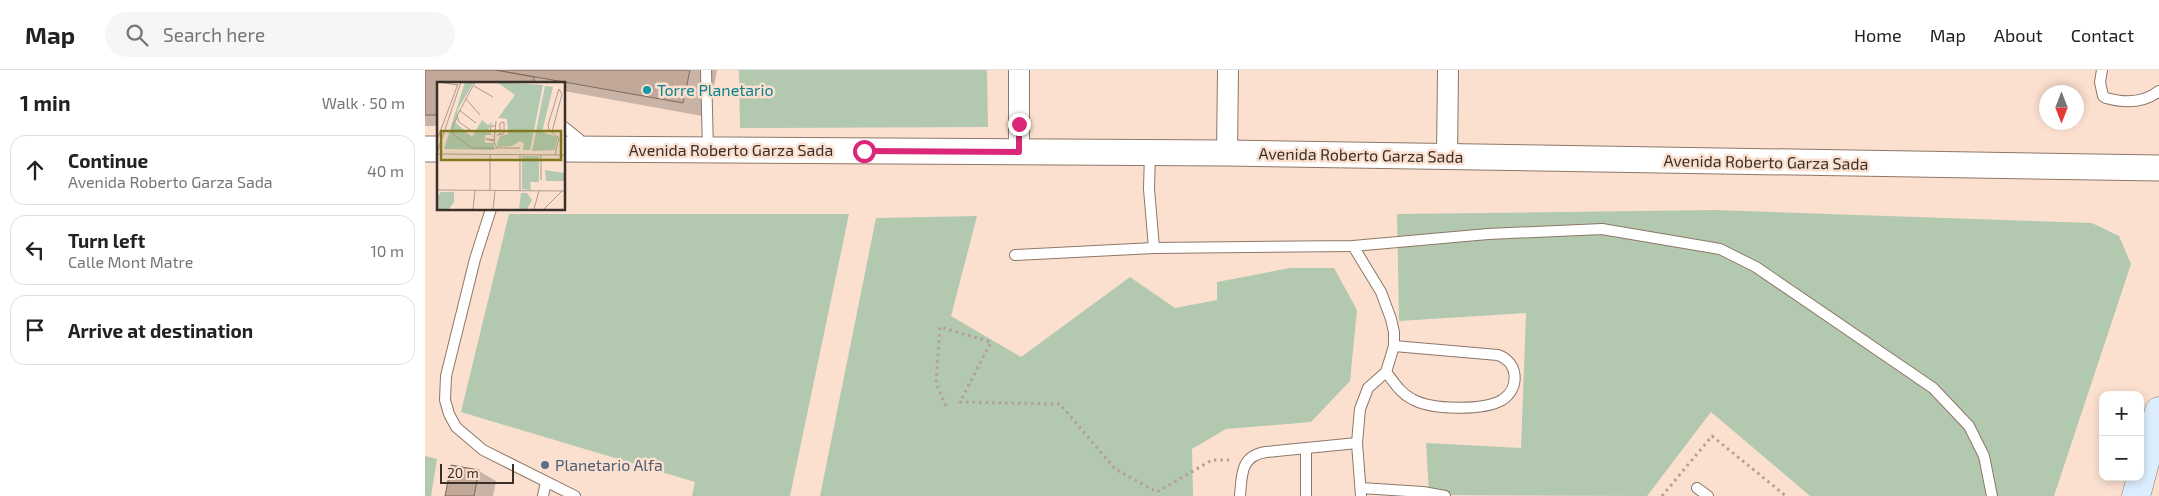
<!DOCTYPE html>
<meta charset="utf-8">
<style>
body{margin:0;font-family:"Exo 2",sans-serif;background:#f6f6f6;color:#222}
.controls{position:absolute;right:15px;bottom:15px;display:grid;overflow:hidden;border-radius:10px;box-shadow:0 2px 8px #0003}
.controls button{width:45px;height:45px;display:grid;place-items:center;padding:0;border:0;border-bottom:1px solid #e0e0e0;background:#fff;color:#222;font:25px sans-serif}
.compass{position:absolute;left:1614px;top:15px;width:45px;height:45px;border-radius:50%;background:#fff;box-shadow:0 2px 8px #0003;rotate:180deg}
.scale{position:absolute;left:15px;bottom:12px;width:74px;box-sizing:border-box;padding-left:5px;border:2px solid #3a3029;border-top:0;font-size:14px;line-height:18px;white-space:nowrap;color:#3a3029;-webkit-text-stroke:4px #fbe0d0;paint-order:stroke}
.stop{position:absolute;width:15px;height:15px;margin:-11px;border:4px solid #db2777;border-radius:50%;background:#fff}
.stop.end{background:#db2777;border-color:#fff;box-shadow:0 1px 5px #0008}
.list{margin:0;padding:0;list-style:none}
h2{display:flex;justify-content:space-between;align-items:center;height:65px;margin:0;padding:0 20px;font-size:21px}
h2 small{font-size:16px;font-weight:400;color:#767676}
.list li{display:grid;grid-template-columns:32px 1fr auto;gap:15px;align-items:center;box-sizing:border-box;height:70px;margin:0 10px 10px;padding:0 10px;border:1px solid #e0e0e0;border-radius:15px}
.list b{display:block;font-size:19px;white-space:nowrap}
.list p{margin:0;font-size:16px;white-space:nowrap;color:#767676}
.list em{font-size:16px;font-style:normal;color:#767676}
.icon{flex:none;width:28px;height:28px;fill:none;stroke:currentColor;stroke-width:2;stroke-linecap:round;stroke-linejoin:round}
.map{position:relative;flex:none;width:1734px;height:426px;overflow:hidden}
header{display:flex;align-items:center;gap:30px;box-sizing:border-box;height:70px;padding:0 25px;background:#fff;border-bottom:1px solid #e0e0e0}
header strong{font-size:24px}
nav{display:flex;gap:28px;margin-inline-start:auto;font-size:18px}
.search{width:350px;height:45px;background:#f6f6f6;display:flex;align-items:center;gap:12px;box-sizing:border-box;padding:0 18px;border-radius:28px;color:#767676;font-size:19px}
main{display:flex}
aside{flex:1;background:#fff}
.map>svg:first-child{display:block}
.green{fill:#b2c9af}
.shadow{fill:#0003}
.building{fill:#c1a898;stroke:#80695a}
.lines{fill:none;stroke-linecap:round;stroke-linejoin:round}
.service-casing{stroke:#8e7767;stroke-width:12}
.minor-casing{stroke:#8e7767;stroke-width:22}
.tertiary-casing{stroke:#8e7767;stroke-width:27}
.secondary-casing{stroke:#8e7767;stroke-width:29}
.path{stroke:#b49f93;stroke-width:3;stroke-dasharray:2.5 4;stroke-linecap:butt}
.service{stroke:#fff;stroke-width:10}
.minor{stroke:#fff;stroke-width:20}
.tertiary{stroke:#fff;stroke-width:25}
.secondary{stroke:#dbedfe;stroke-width:28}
.route{stroke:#db2777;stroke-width:6}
.culture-dot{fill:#0f9aa8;stroke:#fbe0d0;stroke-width:2}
.service-dot{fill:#5c6f8a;stroke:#fbe0d0;stroke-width:2}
.labels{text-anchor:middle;stroke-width:5;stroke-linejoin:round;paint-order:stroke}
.culture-label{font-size:16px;fill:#0d838f;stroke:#fbe0d0;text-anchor:start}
.street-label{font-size:16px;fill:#3a3029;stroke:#fbe0d0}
.service-label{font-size:16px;fill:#4e5e75;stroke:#fbe0d0;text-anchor:start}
.inset-road{fill:none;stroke:#ae9a8d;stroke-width:1}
.view{fill:#81791f;fill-opacity:0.15;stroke:#81791f;stroke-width:2.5}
.inset-edge{fill:none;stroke:#3a3029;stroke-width:2.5}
</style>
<header>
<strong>Map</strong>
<div class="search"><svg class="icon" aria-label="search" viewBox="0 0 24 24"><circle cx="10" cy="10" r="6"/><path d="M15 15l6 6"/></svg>Search here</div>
<nav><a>Home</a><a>Map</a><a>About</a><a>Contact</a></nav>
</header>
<main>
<aside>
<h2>1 min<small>Walk · 50 m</small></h2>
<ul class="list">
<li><svg class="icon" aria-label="ahead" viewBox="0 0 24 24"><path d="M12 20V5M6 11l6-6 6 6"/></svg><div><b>Continue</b><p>Avenida Roberto Garza Sada</p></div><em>40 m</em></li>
<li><svg class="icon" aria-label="left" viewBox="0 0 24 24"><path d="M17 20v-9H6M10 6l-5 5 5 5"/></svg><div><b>Turn left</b><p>Calle Mont Matre</p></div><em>10 m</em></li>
<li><svg class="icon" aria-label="arrive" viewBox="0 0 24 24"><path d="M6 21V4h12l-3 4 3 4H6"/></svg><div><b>Arrive at destination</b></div></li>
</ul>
</aside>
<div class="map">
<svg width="1734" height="426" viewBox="0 0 1734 426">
<rect width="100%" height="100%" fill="#fbe0d0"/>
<g class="green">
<path d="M 314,0 L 562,0 L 563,57 L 315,58 Z"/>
<path d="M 1291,140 L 1667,153 L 1694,166 L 1706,194 L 1629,426 L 1385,426 L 1286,342 L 1222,426 L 1004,425 L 1001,373 L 1096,378 L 1101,243 L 974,251 L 972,144 Z"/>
<path d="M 84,144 L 424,144 L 365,426 L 267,426 L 270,412 L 36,342 Z"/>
<path d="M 552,146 L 526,246 L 596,287 L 705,207 L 750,238 L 792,230 L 792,212 L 865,198 L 909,198 L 932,240 L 925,311 L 886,352 L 801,359 L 767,379 L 768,426 L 395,426 L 451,148 Z"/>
<path d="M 0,386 L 12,389 L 6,426 L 0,426 Z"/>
</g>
<g class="shadow">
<path d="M 0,0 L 292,0 L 283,47 L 139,21 L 139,14 L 14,14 L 14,56 L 0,56 Z"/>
<path d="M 54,401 L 71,411 L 68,426 L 21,426 Z"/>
</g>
<g class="building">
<path d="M 0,0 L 71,0 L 109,7 L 109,14 L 14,14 L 14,45 L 0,45 Z"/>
<path d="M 71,0 L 265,0 L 258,33 Z"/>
<path d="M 26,395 L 54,400 L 49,426 L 20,426 Z"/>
</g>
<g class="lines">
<g class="service-casing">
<g id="service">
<path d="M 281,0 L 283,80"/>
<path d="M 1677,0 L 1675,12 L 1678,26 L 1681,28 C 1699,33 1719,33 1734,21"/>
<path d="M 139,57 L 154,69 L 156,78"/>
<path d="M 725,83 L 724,119 L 729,178"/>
<path d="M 66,139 L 50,189 L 21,306 L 20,330 L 24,344 L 31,357 L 58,380 L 150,426"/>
<path d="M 928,176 L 956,222 L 966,249 L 969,262 L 969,276 L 961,302 L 943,318 L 935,339 L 932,373 L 936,426"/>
<path d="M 590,185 L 729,178 L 928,176 L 1063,164 L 1177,159 L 1295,179 L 1331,197 L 1508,318 L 1544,356 L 1559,386 L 1567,426"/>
<path d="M 961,302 C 969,312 975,323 987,329 C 1006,340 1058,341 1077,330 C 1095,319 1094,292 1073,285 L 969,276"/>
<path d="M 881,379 L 881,426"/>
<path d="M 936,418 L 998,422 L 1020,426"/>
<path d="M 1272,418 L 1283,426"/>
<path d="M 118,426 L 121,412"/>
<path d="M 815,426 C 817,405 815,386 841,382 L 932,373"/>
</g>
</g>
<g class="minor-casing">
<g id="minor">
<path d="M 594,0 L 594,81"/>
<path d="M 802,83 L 803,0"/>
<path d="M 1022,87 L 1023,0"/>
</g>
</g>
<g class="tertiary-casing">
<g id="tertiary">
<path d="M 0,79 L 14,79"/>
<path d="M 139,79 L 802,83 L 1734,98"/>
</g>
</g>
<g class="secondary-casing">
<path id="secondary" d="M 1711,426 L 1734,341"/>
</g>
<g class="path">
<path d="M 521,336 L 511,313 L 515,257 L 566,272 L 535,332 L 635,334 L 690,399 L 732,422 L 787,390 L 804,390"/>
<path d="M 1237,426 L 1287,366 L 1361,426"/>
</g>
<use href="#service" class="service"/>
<use href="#minor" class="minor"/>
<use href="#tertiary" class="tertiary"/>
<use href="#secondary" class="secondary"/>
</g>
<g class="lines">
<path class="route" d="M 439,81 L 594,82 L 594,54"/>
</g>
<circle class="culture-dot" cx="222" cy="20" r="5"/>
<circle class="service-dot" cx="120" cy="395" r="5"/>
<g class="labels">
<g class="culture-label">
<text x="232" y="26">Torre Planetario</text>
</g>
<g class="street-label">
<text x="306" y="86">Avenida Roberto Garza Sada</text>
<text transform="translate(936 85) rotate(1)" y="6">Avenida Roberto Garza Sada</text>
<text transform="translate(1341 92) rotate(1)" y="6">Avenida Roberto Garza Sada</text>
</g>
<g class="service-label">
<text x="130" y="401">Planetario Alfa</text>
</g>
</g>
<g transform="translate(12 12)">
<rect width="128" height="128" fill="#fbe0d0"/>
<path d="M 28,0 L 37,0 L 21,27 L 19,41 L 35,55 L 45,38 L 51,43 L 56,40 L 51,48 L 55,53 L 48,53 L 48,61 L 57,61 L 57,68 L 7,67 ZM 60,0 L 106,3 L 93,68 L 86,68 L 87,62 L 83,59 L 75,64 L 61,65 L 60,62 L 63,54 L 71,52 L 70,37 L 61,36 L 78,13 ZM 108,4 L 116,5 L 105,50 L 121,55 L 118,68 L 95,69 ZM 85,74 L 102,74 L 102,100 L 93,100 L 94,108 L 85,107 ZM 108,88 L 127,91 L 127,99 L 109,99 ZM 4,110 L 17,110 L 17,120 L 12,127 L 0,127 L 0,115 ZM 84,111 L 90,111 L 95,118 L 90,127 L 82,127 Z" fill="#b2c9af"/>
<path class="inset-road" d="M 3,0 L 20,3M 37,4 L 56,15M 29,17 L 43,33M 22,28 L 39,41M 20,36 L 16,42 L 16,52 L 35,66 L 83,66M 59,39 L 57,60 L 60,66M 59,44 L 54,44 L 53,49 L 59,50M 36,50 L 22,40 L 20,34 L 38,0M 115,50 L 125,12 L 122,7M 60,53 L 66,52 L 67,51 L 67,40 L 63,41 L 63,52M 0,58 L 21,2M 57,59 L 49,57 L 58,58M 0,71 L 24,0M 0,72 L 128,73M 83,73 L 83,109M 118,73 L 122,56 L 112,48 L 111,43 L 122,7M 104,98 L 104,73M 0,108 L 128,109M 53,108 L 53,72M 36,127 L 38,109M 56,127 L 58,109M 97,127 L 102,109M 107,127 L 125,109"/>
<path class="view" d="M 4,49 L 124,49 L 124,78 L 4,78 Z"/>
<rect width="128" height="128" class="inset-edge"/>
</g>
</svg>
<div class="controls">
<button>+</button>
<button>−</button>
</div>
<svg class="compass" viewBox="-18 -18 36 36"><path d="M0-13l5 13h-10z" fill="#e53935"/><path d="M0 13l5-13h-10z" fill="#767676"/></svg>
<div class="scale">20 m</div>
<div class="stop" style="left:439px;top:81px"></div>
<div class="stop end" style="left:594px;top:54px"></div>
</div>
</main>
